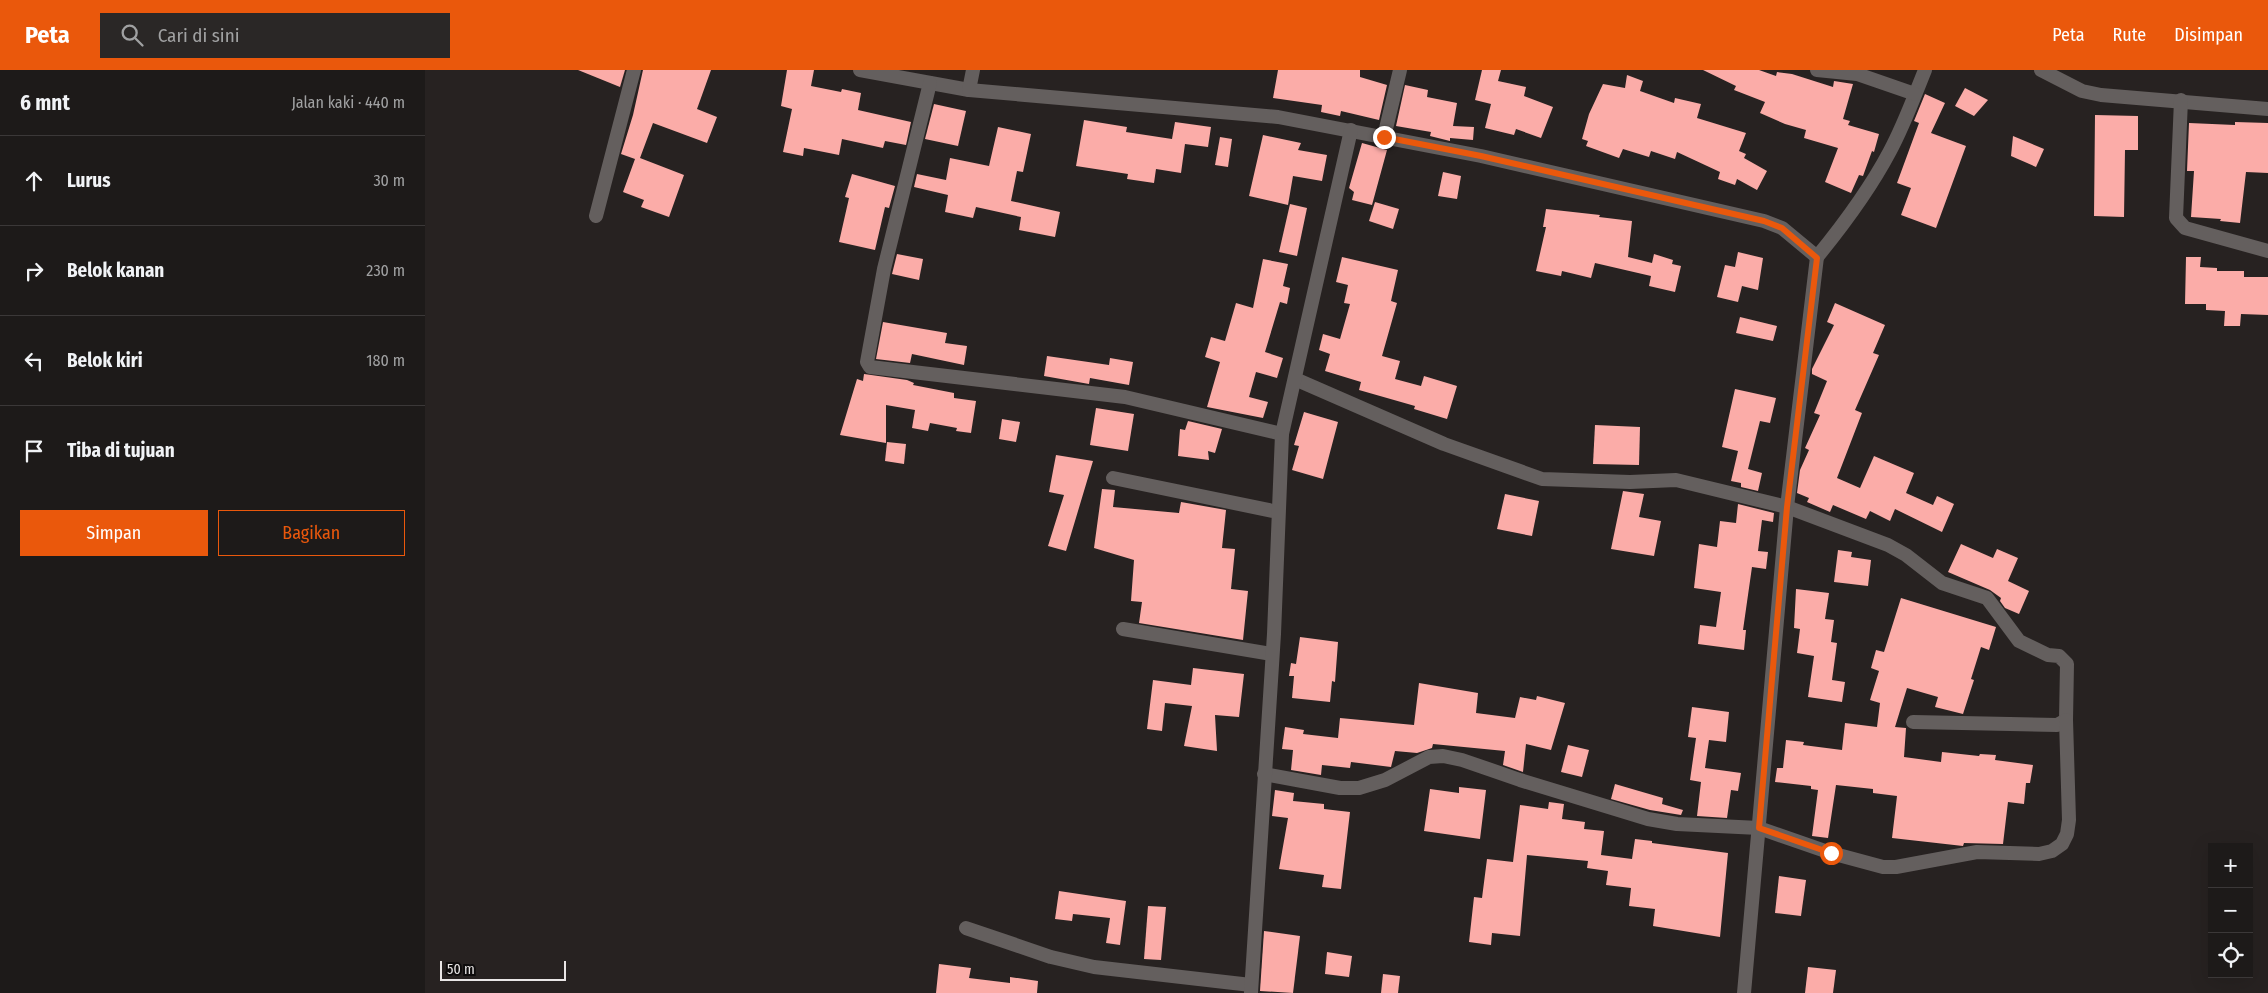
<!DOCTYPE html>
<html lang="id">
<meta charset="utf-8">
<style>
body{margin:0;font-family:"Fira Sans Condensed",sans-serif;background:#2a2726;color:#f1f3f6}
.controls{position:absolute;right:15px;bottom:15px;display:grid;overflow:hidden;border-radius:0px;box-shadow:0 5px 20px #0002}
.controls button{width:45px;height:45px;display:grid;place-items:center;padding:0;border:0;border-bottom:1px solid #3b3838;background:#1d1a19;color:#f1f3f6;font:25px sans-serif}
.scale{position:absolute;left:15px;bottom:12px;width:126px;box-sizing:border-box;padding-left:5px;border:2px solid #e9e6e6;border-top:0;font-size:14px;line-height:18px;white-space:nowrap;color:#e9e6e6;-webkit-text-stroke:4px #0e0c0c;paint-order:stroke}
.stop{position:absolute;width:15px;height:15px;margin:-11px;border:4px solid #ea580c;border-radius:50%;background:#fff}
.stop.end{background:#ea580c;border-color:#fff;box-shadow:0 1px 5px #0008}
.list{margin:0;padding:0;list-style:none}
h2{display:flex;justify-content:space-between;align-items:center;height:65px;margin:0;padding:0 20px;font-size:21px}
h2 small{font-size:16px;font-weight:400;color:#a0a1a2}
.list li{display:grid;grid-template-columns:32px 1fr auto;gap:15px;align-items:center;box-sizing:border-box;height:90px;padding:0 20px;border-top:1px solid #3b3838}
.list b{display:block;font-size:19px;white-space:nowrap}
.list em{font-size:16px;font-style:normal;color:#a0a1a2}
.actions{display:flex;gap:10px;padding:15px 20px}
.actions a{flex:1;padding:11px 0;border:1px solid #ea580c;border-radius:0px;text-align:center;font-size:18px;color:#ea580c}
.actions .main{background:#ea580c;color:#fff}
.icon{flex:none;width:28px;height:28px;fill:none;stroke:currentColor;stroke-width:2;stroke-linecap:round;stroke-linejoin:round}
.map{position:relative;flex:none;width:1843px;height:923px;overflow:hidden}
header{display:flex;align-items:center;gap:30px;box-sizing:border-box;height:70px;padding:0 25px;background:#ea580c;color:#fff}
header strong{font-size:24px}
nav{display:flex;gap:28px;margin-inline-start:auto;font-size:18px}
.search{width:350px;height:45px;background:#2a2726;display:flex;align-items:center;gap:12px;box-sizing:border-box;padding:0 18px;border-radius:0px;color:#a0a1a2;font-size:19px}
main{display:flex}
aside{flex:1;background:#1d1a19}
.map>svg:first-child{display:block}
.building{fill:#fbaca8}
.lines{fill:none;stroke-linecap:round;stroke-linejoin:round}
.minor{stroke:#645f5e;stroke-width:14}
.route{stroke:#ea580c;stroke-width:6}
</style>
<header>
<strong>Peta</strong>
<div class="search"><svg class="icon" aria-label="search" viewBox="0 0 24 24"><circle cx="10" cy="10" r="6"/><path d="M15 15l6 6"/></svg>Cari di sini</div>
<nav><a>Peta</a><a>Rute</a><a>Disimpan</a></nav>
</header>
<main>
<aside>
<h2>6 mnt<small>Jalan kaki · 440 m</small></h2>
<ul class="list">
<li><svg class="icon" aria-label="ahead" viewBox="0 0 24 24"><path d="M12 20V5M6 11l6-6 6 6"/></svg><div><b>Lurus</b></div><em>30 m</em></li>
<li><svg class="icon" aria-label="right" viewBox="0 0 24 24"><path d="M7 20v-9h11M14 6l5 5-5 5"/></svg><div><b>Belok kanan</b></div><em>230 m</em></li>
<li><svg class="icon" aria-label="left" viewBox="0 0 24 24"><path d="M17 20v-9H6M10 6l-5 5 5 5"/></svg><div><b>Belok kiri</b></div><em>180 m</em></li>
<li><svg class="icon" aria-label="arrive" viewBox="0 0 24 24"><path d="M6 21V4h12l-3 4 3 4H6"/></svg><div><b>Tiba di tujuan</b></div></li>
</ul>
<div class="actions"><a class="main">Simpan</a><a>Bagikan</a></div>
</aside>
<div class="map">
<svg width="1843" height="923" viewBox="0 0 1843 923">
<rect width="100%" height="100%" fill="#272221"/>
<g class="building">
<path d="M 153,0 L 200,0 L 195,17 Z"/>
<path d="M 218,0 L 286,0 L 272,39 L 292,47 L 282,73 L 228,53 L 215,88 L 259,105 L 244,147 L 216,137 L 219,130 L 198,122 L 210,89 L 196,84 L 208,45 Z"/>
<path d="M 362,0 L 389,0 L 386,16 L 416,22 L 417,19 L 436,23 L 433,40 L 486,52 L 481,75 L 460,71 L 458,78 L 417,69 L 414,85 L 379,78 L 378,86 L 358,82 L 367,39 L 356,36 Z"/>
<path d="M 853,0 L 935,0 L 935,7 L 962,15 L 954,50 L 916,41 L 915,46 L 896,42 L 897,35 L 848,28 Z"/>
<path d="M 1057,0 L 1076,0 L 1073,11 L 1101,17 L 1099,26 L 1128,37 L 1116,68 L 1091,59 L 1089,65 L 1060,58 L 1066,34 L 1050,30 Z"/>
<path d="M 1278,0 L 1334,0 L 1351,6 L 1352,2 L 1367,4 L 1408,17 L 1409,11 L 1428,14 L 1418,49 L 1425,51 L 1423,55 L 1454,64 L 1449,82 L 1447,81 L 1438,106 L 1434,105 L 1426,123 L 1400,112 L 1413,78 L 1379,68 L 1381,60 L 1360,54 L 1335,43 L 1340,32 L 1309,20 L 1311,16 Z"/>
<path d="M 1202,5 L 1218,11 L 1215,21 L 1249,33 L 1250,28 L 1276,34 L 1272,48 L 1321,63 L 1314,81 L 1321,84 L 1319,88 L 1342,101 L 1332,120 L 1312,109 L 1310,115 L 1293,109 L 1295,102 L 1252,82 L 1250,89 L 1226,81 L 1224,87 L 1198,79 L 1194,88 L 1161,76 L 1163,71 L 1157,69 L 1164,44 L 1178,14 L 1200,18 Z"/>
<path d="M 980,15 L 1003,20 L 1002,27 L 1032,33 L 1028,56 L 1049,57 L 1048,70 L 1025,68 L 1025,71 L 1005,66 L 1006,62 L 971,56 Z"/>
<path d="M 1540,18 L 1563,30 L 1549,46 L 1530,36 Z"/>
<path d="M 1500,24 L 1520,33 L 1506,63 L 1541,76 L 1511,158 L 1476,145 L 1486,118 L 1472,113 L 1494,53 L 1489,51 Z"/>
<path d="M 509,34 L 541,41 L 533,76 L 500,69 Z"/>
<path d="M 1670,45 L 1713,46 L 1713,80 L 1700,80 L 1699,147 L 1669,146 Z"/>
<path d="M 659,50 L 702,57 L 701,62 L 747,69 L 750,52 L 786,57 L 783,77 L 760,74 L 756,103 L 731,99 L 729,113 L 702,109 L 703,104 L 651,96 Z"/>
<path d="M 1810,52 L 1843,53 L 1843,103 L 1821,102 L 1815,153 L 1795,151 L 1796,149 L 1766,147 L 1769,101 L 1762,101 L 1764,53 L 1810,55 Z"/>
<path d="M 573,57 L 606,64 L 598,102 L 592,101 L 586,131 L 635,142 L 630,167 L 594,160 L 596,147 L 551,137 L 548,148 L 520,142 L 523,125 L 489,117 L 492,104 L 521,110 L 525,88 L 564,96 Z"/>
<path d="M 838,65 L 876,73 L 873,80 L 902,85 L 897,111 L 868,106 L 863,135 L 824,126 Z"/>
<path d="M 1588,66 L 1619,79 L 1611,97 L 1586,86 Z"/>
<path d="M 795,67 L 807,69 L 803,97 L 790,95 Z"/>
<path d="M 937,73 L 962,80 L 947,135 L 927,130 L 929,122 L 924,118 Z"/>
<path d="M 1018,102 L 1036,106 L 1032,129 L 1013,126 Z"/>
<path d="M 427,104 L 470,116 L 464,138 L 460,137 L 450,180 L 414,172 L 424,128 L 420,127 Z"/>
<path d="M 950,132 L 974,139 L 968,159 L 944,151 Z"/>
<path d="M 865,134 L 882,138 L 872,186 L 854,182 Z"/>
<path d="M 1121,139 L 1175,145 L 1174,147 L 1207,151 L 1203,187 L 1227,193 L 1229,184 L 1248,190 L 1247,194 L 1256,196 L 1250,222 L 1224,216 L 1226,206 L 1170,193 L 1166,208 L 1137,201 L 1136,206 L 1111,201 L 1121,157 L 1118,157 Z"/>
<path d="M 1313,182 L 1338,188 L 1333,220 L 1317,216 L 1313,232 L 1292,227 L 1300,195 L 1310,197 Z"/>
<path d="M 472,184 L 498,189 L 494,210 L 467,204 Z"/>
<path d="M 917,187 L 973,200 L 966,231 L 972,233 L 957,286 L 975,291 L 970,309 L 996,316 L 999,306 L 1032,316 L 1022,349 L 989,339 L 990,336 L 934,320 L 936,312 L 900,301 L 905,284 L 894,280 L 898,264 L 915,269 L 925,234 L 919,233 L 923,215 L 911,212 Z"/>
<path d="M 1761,187 L 1776,187 L 1775,197 L 1792,198 L 1792,201 L 1819,201 L 1819,207 L 1843,207 L 1843,245 L 1816,244 L 1815,256 L 1799,256 L 1800,241 L 1781,240 L 1781,234 L 1760,234 Z"/>
<path d="M 838,189 L 863,194 L 858,216 L 865,218 L 862,234 L 855,232 L 840,282 L 858,288 L 852,308 L 831,302 L 824,327 L 843,332 L 838,348 L 782,337 L 795,292 L 780,287 L 786,267 L 800,271 L 811,233 L 828,238 Z"/>
<path d="M 1410,233 L 1460,255 L 1448,283 L 1454,285 L 1430,340 L 1437,343 L 1412,408 L 1435,418 L 1449,386 L 1489,403 L 1481,423 L 1508,435 L 1512,426 L 1529,434 L 1517,462 L 1470,439 L 1465,451 L 1445,441 L 1441,449 L 1408,435 L 1405,442 L 1382,432 L 1384,428 L 1372,423 L 1375,400 L 1384,380 L 1380,378 L 1395,345 L 1389,343 L 1402,311 L 1387,304 L 1387,299 L 1409,255 L 1402,252 Z"/>
<path d="M 1315,247 L 1352,256 L 1348,271 L 1311,263 Z"/>
<path d="M 458,252 L 522,263 L 520,273 L 542,276 L 539,295 L 487,284 L 485,293 L 451,289 Z"/>
<path d="M 622,286 L 684,295 L 685,288 L 708,292 L 704,315 L 665,308 L 664,314 L 619,306 Z"/>
<path d="M 439,304 L 482,310 L 489,313 L 488,315 L 529,323 L 529,328 L 551,331 L 546,363 L 531,361 L 532,358 L 505,353 L 503,361 L 487,358 L 490,340 L 461,335 L 461,373 L 415,365 L 432,309 L 438,311 Z"/>
<path d="M 1310,319 L 1351,328 L 1345,353 L 1335,351 L 1323,399 L 1337,403 L 1333,421 L 1316,417 L 1316,413 L 1306,411 L 1313,381 L 1297,377 Z"/>
<path d="M 671,338 L 709,344 L 703,381 L 665,375 Z"/>
<path d="M 879,342 L 913,352 L 898,409 L 867,400 L 874,376 L 869,375 Z"/>
<path d="M 577,349 L 595,352 L 591,372 L 574,369 Z"/>
<path d="M 763,351 L 797,359 L 790,383 L 783,381 L 784,390 L 753,386 L 755,359 L 760,360 Z"/>
<path d="M 1170,355 L 1215,357 L 1214,395 L 1168,394 Z"/>
<path d="M 462,372 L 481,374 L 479,394 L 460,391 Z"/>
<path d="M 631,385 L 668,391 L 641,481 L 623,476 L 639,425 L 624,422 Z"/>
<path d="M 677,419 L 690,420 L 688,437 L 754,443 L 756,432 L 801,440 L 797,478 L 810,479 L 806,519 L 823,521 L 818,570 L 714,553 L 717,532 L 706,531 L 709,490 L 669,478 Z"/>
<path d="M 1198,421 L 1219,424 L 1214,447 L 1236,451 L 1229,486 L 1186,479 Z"/>
<path d="M 1080,424 L 1114,431 L 1107,466 L 1072,459 Z"/>
<path d="M 1313,434 L 1349,443 L 1348,452 L 1337,450 L 1333,481 L 1343,482 L 1341,499 L 1327,497 L 1318,560 L 1321,560 L 1319,580 L 1273,574 L 1275,555 L 1291,557 L 1296,522 L 1269,518 L 1274,474 L 1292,477 L 1295,451 L 1311,453 Z"/>
<path d="M 1536,474 L 1568,488 L 1572,479 L 1593,488 L 1583,511 L 1604,521 L 1594,544 L 1580,538 L 1575,531 L 1576,528 L 1565,520 L 1523,502 Z"/>
<path d="M 1413,480 L 1427,482 L 1426,487 L 1446,490 L 1443,516 L 1409,512 Z"/>
<path d="M 1371,519 L 1404,523 L 1400,549 L 1409,550 L 1406,572 L 1412,573 L 1407,610 L 1420,612 L 1417,632 L 1383,627 L 1389,586 L 1372,583 L 1375,559 L 1369,558 Z"/>
<path d="M 1476,528 L 1571,557 L 1564,580 L 1556,577 L 1546,609 L 1549,610 L 1538,644 L 1510,637 L 1513,627 L 1482,618 L 1470,657 L 1481,658 L 1479,687 L 1516,692 L 1517,682 L 1554,686 L 1555,684 L 1571,685 L 1570,690 L 1608,695 L 1605,713 L 1601,713 L 1599,734 L 1583,732 L 1578,774 L 1539,773 L 1538,776 L 1467,768 L 1472,726 L 1448,723 L 1448,719 L 1411,715 L 1403,768 L 1387,766 L 1393,720 L 1386,719 L 1386,716 L 1350,712 L 1352,698 L 1358,698 L 1361,670 L 1379,672 L 1378,675 L 1417,680 L 1420,653 L 1452,657 L 1455,633 L 1445,630 L 1454,601 L 1446,598 L 1451,580 L 1459,582 Z"/>
<path d="M 875,567 L 913,572 L 910,612 L 907,611 L 905,632 L 867,628 L 869,606 L 864,606 L 866,593 L 871,594 Z"/>
<path d="M 768,598 L 819,604 L 814,647 L 790,645 L 792,681 L 759,676 L 767,636 L 740,633 L 737,661 L 722,659 L 728,610 L 766,615 Z"/>
<path d="M 994,613 L 1053,623 L 1051,643 L 1090,648 L 1095,627 L 1111,630 L 1112,626 L 1140,633 L 1126,680 L 1101,674 L 1098,702 L 1078,695 L 1080,681 L 1008,674 L 1007,678 L 992,683 L 970,681 L 966,697 L 926,692 L 925,698 L 897,695 L 896,705 L 866,700 L 868,680 L 857,679 L 860,657 L 879,660 L 878,664 L 913,668 L 915,648 L 989,655 Z"/>
<path d="M 1267,637 L 1304,642 L 1301,672 L 1284,670 L 1280,698 L 1316,703 L 1313,721 L 1306,720 L 1302,748 L 1272,746 L 1276,712 L 1265,710 L 1271,668 L 1263,667 Z"/>
<path d="M 1143,675 L 1164,680 L 1157,707 L 1136,702 Z"/>
<path d="M 1190,714 L 1238,728 L 1237,734 L 1258,740 L 1256,745 L 1225,740 L 1186,729 Z"/>
<path d="M 1034,717 L 1061,720 L 1055,769 L 999,761 L 1005,719 L 1034,723 Z"/>
<path d="M 850,720 L 869,723 L 868,731 L 899,734 L 899,739 L 925,742 L 916,819 L 897,817 L 899,805 L 854,799 L 863,748 L 847,746 Z"/>
<path d="M 1124,732 L 1139,734 L 1137,749 L 1160,752 L 1159,759 L 1179,761 L 1176,785 L 1207,789 L 1210,769 L 1227,771 L 1227,773 L 1303,783 L 1295,867 L 1228,856 L 1230,839 L 1204,836 L 1206,818 L 1181,815 L 1183,801 L 1162,798 L 1163,791 L 1102,785 L 1095,866 L 1067,863 L 1066,875 L 1044,872 L 1049,827 L 1057,828 L 1062,789 L 1088,792 L 1095,735 L 1123,739 Z"/>
<path d="M 1354,806 L 1381,810 L 1376,846 L 1350,843 Z"/>
<path d="M 634,821 L 701,831 L 695,875 L 681,873 L 685,848 L 648,844 L 647,851 L 630,849 Z"/>
<path d="M 723,836 L 741,837 L 736,890 L 719,889 Z"/>
<path d="M 839,861 L 875,866 L 868,923 L 835,921 Z"/>
<path d="M 902,882 L 927,886 L 924,907 L 900,904 Z"/>
<path d="M 514,894 L 546,898 L 544,908 L 585,913 L 585,907 L 613,911 L 612,923 L 511,923 Z"/>
<path d="M 1383,897 L 1411,900 L 1408,923 L 1380,923 Z"/>
<path d="M 958,904 L 975,906 L 973,923 L 956,923 Z"/>
</g>
<g class="lines">
<g class="minor">
<path d="M 435,0 L 544,20"/>
<path d="M 548,0 L 544,20 L 853,47 L 1056,86 L 1339,151 L 1357,158 L 1392,187 C 1419,154 1445,119 1465,81 C 1479,55 1489,27 1500,0"/>
<path d="M 1392,0 L 1432,4 L 1490,24"/>
<path d="M 1616,0 L 1657,21 L 1676,25 L 1843,39"/>
<path d="M 505,13 L 459,199 L 442,292 L 445,297 L 700,327 L 857,364"/>
<path d="M 1756,30 L 1751,148 L 1760,158 L 1843,181"/>
<path d="M 959,67 L 975,0"/>
<path d="M 171,146 L 209,0"/>
<path d="M 870,309 L 1019,374 L 1117,409 L 1205,412 L 1251,410 L 1362,437 L 1463,475 L 1481,485 L 1517,513 L 1562,528 L 1594,571 L 1623,585 L 1634,586 L 1642,594 L 1641,650 L 1632,655 L 1488,652"/>
<path d="M 688,408 L 853,442"/>
<path d="M 698,559 L 847,584"/>
<path d="M 839,704 L 915,718 L 934,718 L 960,710 L 1004,687 L 1018,686 L 1037,690 L 1095,710 L 1223,749 L 1252,754 L 1334,758 L 1406,783 L 1458,797 L 1471,797 L 1552,782 L 1614,784 L 1627,781 L 1637,774 L 1642,764 L 1644,750 L 1641,650"/>
<path d="M 541,858 L 626,887 L 669,897 L 826,915"/>
<path d="M 826,923 L 849,564 L 857,364 L 926,60"/>
<path d="M 1319,923 L 1362,437 L 1392,187"/>
</g>
</g>
<g class="lines">
<path class="route" d="M 959,67 L 1056,86 L 1339,151 L 1357,158 L 1392,188 L 1362,437 L 1334,758 L 1406,783"/>
</g>
</svg>
<div class="controls">
<button>+</button>
<button>−</button>
<button><svg class="icon" aria-label="locate" viewBox="0 0 24 24"><circle cx="12" cy="12" r="6"/><path d="M12 2v4M12 18v4M2 12h4M18 12h4"/></svg></button>
</div>
<div class="scale">50 m</div>
<div class="stop" style="left:1406px;top:783px"></div>
<div class="stop end" style="left:959px;top:67px"></div>
</div>
</main>
